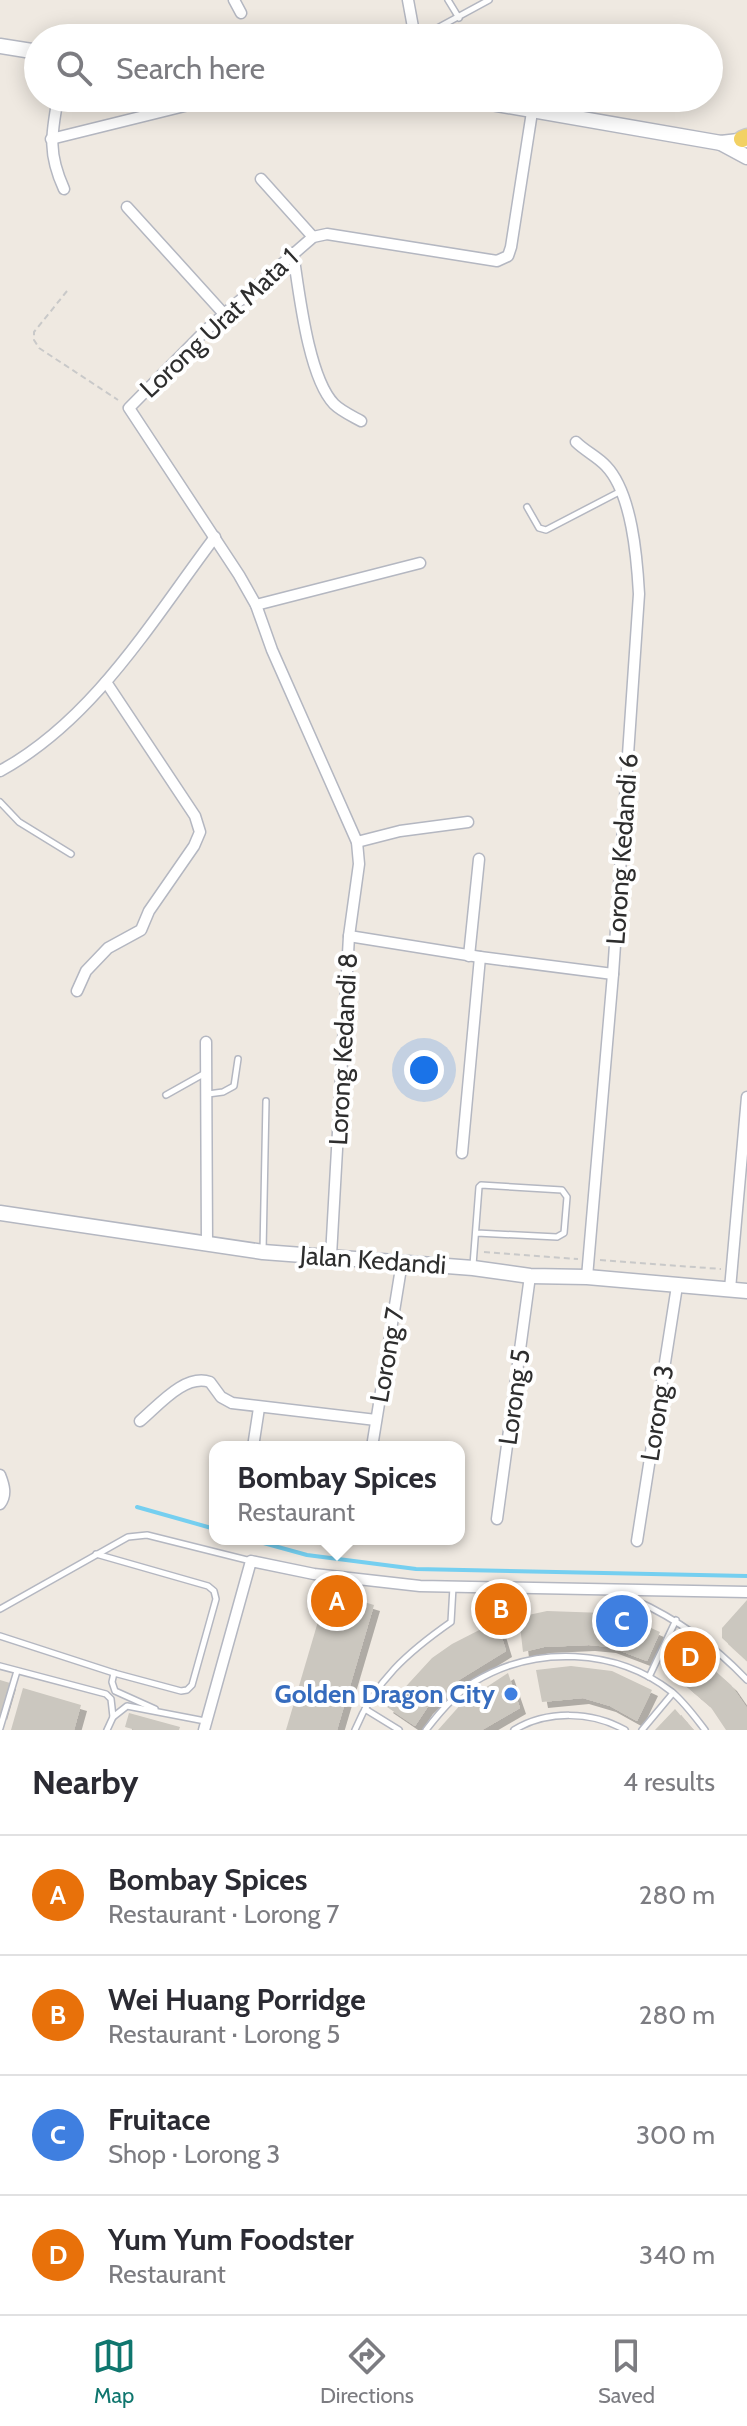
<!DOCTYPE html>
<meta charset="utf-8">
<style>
body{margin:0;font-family:Cabin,sans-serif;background:#f7f7f7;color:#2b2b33}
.you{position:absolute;left:424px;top:1070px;width:28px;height:28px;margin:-20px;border:6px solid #fff;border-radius:50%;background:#1a73e8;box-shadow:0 0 0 12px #1a73e833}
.badge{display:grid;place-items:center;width:52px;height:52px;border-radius:50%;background:#0f766e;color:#fff;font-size:26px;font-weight:700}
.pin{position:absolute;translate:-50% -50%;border:4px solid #fff;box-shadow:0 2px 8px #0006}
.popup{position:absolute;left:209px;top:1441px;width:256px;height:104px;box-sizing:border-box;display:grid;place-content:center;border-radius:16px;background:#fff;filter:drop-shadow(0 2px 6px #0005);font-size:26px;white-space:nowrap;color:#7c7c81}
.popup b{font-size:30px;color:#2b2b33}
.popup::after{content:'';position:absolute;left:50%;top:100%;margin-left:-16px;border:16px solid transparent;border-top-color:#fff}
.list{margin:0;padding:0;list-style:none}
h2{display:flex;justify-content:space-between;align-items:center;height:104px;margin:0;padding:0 32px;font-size:34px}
h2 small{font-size:26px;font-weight:400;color:#7c7c81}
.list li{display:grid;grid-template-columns:52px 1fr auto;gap:24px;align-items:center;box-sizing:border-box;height:120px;padding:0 32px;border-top:2px solid #e1e1e2}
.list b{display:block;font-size:30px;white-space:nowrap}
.list p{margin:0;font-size:26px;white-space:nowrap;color:#7c7c81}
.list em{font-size:26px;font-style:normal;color:#7c7c81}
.icon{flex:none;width:44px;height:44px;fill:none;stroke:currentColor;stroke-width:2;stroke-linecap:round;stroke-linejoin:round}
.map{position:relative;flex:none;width:747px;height:1730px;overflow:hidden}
.search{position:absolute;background:#fff;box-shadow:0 4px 20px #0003;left:24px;right:24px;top:24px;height:88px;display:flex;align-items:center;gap:20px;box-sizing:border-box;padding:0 28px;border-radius:44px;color:#7c7c81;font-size:30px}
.sheet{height:584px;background:#fff}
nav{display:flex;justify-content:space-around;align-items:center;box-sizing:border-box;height:112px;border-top:2px solid #e1e1e2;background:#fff;font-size:22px;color:#7c7c81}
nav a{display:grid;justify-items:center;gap:4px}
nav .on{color:#0f766e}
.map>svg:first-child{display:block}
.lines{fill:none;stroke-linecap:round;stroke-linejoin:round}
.stream{stroke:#75cff0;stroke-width:4}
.building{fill:#cbc7bf;filter:url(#shadow)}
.lane-casing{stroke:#b4b7c1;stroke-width:8}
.street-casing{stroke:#b4b7c1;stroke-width:13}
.secondary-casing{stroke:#b4b7c1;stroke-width:17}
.primary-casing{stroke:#c9c9c9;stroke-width:19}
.path{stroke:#c9c9c9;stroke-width:2;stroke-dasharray:6 4;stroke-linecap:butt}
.lane{stroke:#fff;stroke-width:5}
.street{stroke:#fff;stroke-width:10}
.secondary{stroke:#fff;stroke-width:14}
.primary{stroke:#f2d163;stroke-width:16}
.shop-dot{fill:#3f7fe0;stroke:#fff;stroke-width:3}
.labels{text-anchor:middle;stroke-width:8;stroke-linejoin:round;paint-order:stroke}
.street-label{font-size:26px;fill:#2e2e2e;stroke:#fff}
.shop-label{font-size:26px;font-weight:bold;fill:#366cbe;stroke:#fff;text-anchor:end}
</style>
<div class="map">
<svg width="747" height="1730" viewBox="0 0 747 1730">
<defs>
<filter id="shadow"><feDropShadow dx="6" dy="6" stdDeviation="0" flood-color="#0004"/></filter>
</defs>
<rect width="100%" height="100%" fill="#efe9e1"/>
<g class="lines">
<g class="stream">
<path d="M 137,1507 L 215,1529"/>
<path d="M 249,1539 L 307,1555 L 416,1569 L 747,1576"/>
</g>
</g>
<g class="building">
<path d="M 327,1591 L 374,1605 L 337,1730 L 286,1730 Z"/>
<path d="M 747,1600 L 747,1661 L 722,1638 L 722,1628 Z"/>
<path d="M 547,1611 L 604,1613 L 633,1620 L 660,1632 L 647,1661 L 610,1647 L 589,1645 L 544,1647 L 523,1652 L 519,1617 Z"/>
<path d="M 497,1621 L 506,1651 L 454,1683 L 427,1708 L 415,1726 L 387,1707 L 432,1658 L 452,1644 Z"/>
<path d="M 678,1643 L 694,1652 L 731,1685 L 747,1708 L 747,1730 L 726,1730 L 710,1706 L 681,1681 L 665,1670 Z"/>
<path d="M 571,1666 L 612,1671 L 652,1690 L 637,1721 L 610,1706 L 583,1698 L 542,1702 L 536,1670 Z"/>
<path d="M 508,1673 L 520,1708 L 482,1730 L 438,1730 L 462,1703 Z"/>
<path d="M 0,1680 L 10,1683 L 1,1714 L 0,1713 Z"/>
<path d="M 23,1688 L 81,1705 L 74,1730 L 11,1730 Z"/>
<path d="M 675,1709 L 693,1730 L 655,1730 Z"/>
<path d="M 129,1713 L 180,1727 L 179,1730 L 136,1730 L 125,1727 Z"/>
</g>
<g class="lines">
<g class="lane-casing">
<g id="lane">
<path d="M 448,0 L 459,18"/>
<path d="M 419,38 L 489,0"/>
<path d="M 527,507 L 539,528 L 546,530 L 621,491"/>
<path d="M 0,802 L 19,822 L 71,854"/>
<path d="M 208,1094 L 223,1092 L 234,1086 L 238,1059"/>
<path d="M 166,1095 L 207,1072"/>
<path d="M 263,1251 L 266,1101"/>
<path d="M 473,1265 L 479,1187 L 481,1185 L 562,1190 L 567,1197 L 564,1233 L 557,1237 L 477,1233"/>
<path d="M 635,1591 L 635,1600 C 679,1620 714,1645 747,1680"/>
<path d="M 0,1609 L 128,1537 L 147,1535 L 251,1561"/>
<path d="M 0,1636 L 114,1673 L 181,1691 L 187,1690 L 192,1685 L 216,1599 L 214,1591 L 208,1586 L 96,1554"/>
<path d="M 0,1666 L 106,1694 L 111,1699 L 113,1717"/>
<path d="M 114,1673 L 112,1682 L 115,1691 L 155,1709"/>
<path d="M 649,1677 L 676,1620"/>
<path d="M 365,1709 L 399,1730"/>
<path d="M 0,1728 L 17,1671"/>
<path d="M 107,1730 L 113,1717 L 127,1706 L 205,1721"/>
<path d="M 355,1730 C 375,1681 408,1652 451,1622 L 453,1587"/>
<path d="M 426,1730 C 439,1713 456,1693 474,1682 C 535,1645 616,1648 672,1692 C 685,1703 695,1717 705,1730"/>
<path d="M 514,1730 C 547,1710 592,1711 625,1730"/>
<path d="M 642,1730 L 673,1693"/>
</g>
</g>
<g class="street-casing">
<g id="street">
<path d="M 234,0 L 241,13"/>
<path d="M 408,0 L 415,38"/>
<path d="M 58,98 C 51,135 48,154 64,189"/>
<path d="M 51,139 L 217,98"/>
<path d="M 261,179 L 313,237"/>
<path d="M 127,207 L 224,314"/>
<path d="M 293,253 C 299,291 308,377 334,404 C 341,411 352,416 361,421"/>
<path d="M 576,442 C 585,451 598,457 606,466 C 632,493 637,558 639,594 L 613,974 L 587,1277"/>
<path d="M 256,605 L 420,563"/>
<path d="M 0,771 C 94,720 153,619 215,537"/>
<path d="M 357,842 L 400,831 L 468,822"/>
<path d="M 349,936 L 480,957"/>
<path d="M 469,956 L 479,859"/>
<path d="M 77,991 L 86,971 L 108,948 L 141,930 L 149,911 L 194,846 L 200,832 L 195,816 L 106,682"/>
<path d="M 206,1042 L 207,1245"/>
<path d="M 462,1153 L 480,957 L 613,974"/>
<path d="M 331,1256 L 349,936 L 359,864 L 357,842 L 272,650 L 256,605 L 239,575 L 129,408 L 206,330 L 313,237 L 327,234 L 497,261 L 508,256 L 511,247 L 532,112"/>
<path d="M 730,1289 L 747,1097"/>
<path d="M 140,1421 C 158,1406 185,1373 210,1382 L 221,1397 L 232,1403 L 376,1420"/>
<path d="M 253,1447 L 259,1408"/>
<path d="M 372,1447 L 402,1262"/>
<path d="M 0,1475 C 4,1485 7,1495 0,1504"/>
<path d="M 497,1519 L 530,1276"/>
<path d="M 637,1541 L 677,1286"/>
<path d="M 204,1730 L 251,1561 L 314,1574 L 420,1586 L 747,1592"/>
</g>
</g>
<g class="secondary-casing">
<g id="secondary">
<path d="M 0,46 L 38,52"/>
<path d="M 462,98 L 721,143 L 747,140"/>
<path d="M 721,143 L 747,157"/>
<path d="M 0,1213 L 263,1252 L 473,1268 L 530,1276 L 587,1277 L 747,1291"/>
</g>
</g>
<g class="primary-casing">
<path id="primary" d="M 742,139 L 747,137"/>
</g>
<g class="path">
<path d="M 67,291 L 34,332 L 34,340 L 39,348 L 118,400"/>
<path d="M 484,1252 L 578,1259"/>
<path d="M 600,1260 L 721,1269"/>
</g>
<use href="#lane" class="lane"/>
<use href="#street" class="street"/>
<use href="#secondary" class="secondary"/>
<use href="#primary" class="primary"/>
</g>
<circle class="shop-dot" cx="511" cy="1694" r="8"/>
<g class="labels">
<g class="street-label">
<text transform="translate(219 323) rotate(-43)" y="9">Lorong Urat Mata 1</text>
<text transform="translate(622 849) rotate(-86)" y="9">Lorong Kedandi 6</text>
<text transform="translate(343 1049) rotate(-87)" y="9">Lorong Kedandi 8</text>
<text transform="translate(373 1260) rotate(4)" y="9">Jalan Kedandi</text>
<text transform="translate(387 1355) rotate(-80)" y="9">Lorong 7</text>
<text transform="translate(514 1397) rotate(-82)" y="9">Lorong 5</text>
<text transform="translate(657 1413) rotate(-81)" y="9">Lorong 3</text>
</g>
<g class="shop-label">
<text x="495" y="1703">Golden Dragon City</text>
</g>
</g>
</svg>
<div class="you"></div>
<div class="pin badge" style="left:337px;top:1601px;background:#e8710a">A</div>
<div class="popup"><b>Bombay Spices</b>Restaurant</div>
<div class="pin badge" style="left:501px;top:1609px;background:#e8710a">B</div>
<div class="pin badge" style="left:622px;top:1621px;background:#3f7fe0">C</div>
<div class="pin badge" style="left:690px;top:1657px;background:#e8710a">D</div>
<div class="search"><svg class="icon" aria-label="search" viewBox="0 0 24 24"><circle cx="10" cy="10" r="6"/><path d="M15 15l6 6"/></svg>Search here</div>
</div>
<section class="sheet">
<h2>Nearby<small>4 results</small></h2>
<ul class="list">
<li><span class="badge" style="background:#e8710a">A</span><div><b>Bombay Spices</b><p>Restaurant · Lorong 7</p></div><em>280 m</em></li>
<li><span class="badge" style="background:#e8710a">B</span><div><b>Wei Huang Porridge</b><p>Restaurant · Lorong 5</p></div><em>280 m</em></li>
<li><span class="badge" style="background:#3f7fe0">C</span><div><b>Fruitace</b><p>Shop · Lorong 3</p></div><em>300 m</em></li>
<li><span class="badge" style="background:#e8710a">D</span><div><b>Yum Yum Foodster</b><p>Restaurant</p></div><em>340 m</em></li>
</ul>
</section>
<nav>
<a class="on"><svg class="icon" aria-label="map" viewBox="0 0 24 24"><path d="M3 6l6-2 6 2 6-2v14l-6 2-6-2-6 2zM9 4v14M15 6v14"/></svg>Map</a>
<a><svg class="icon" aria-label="directions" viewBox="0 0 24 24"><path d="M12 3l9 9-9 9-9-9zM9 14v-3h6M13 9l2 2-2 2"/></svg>Directions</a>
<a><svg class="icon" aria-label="saved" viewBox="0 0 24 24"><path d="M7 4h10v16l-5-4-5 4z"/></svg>Saved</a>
</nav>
